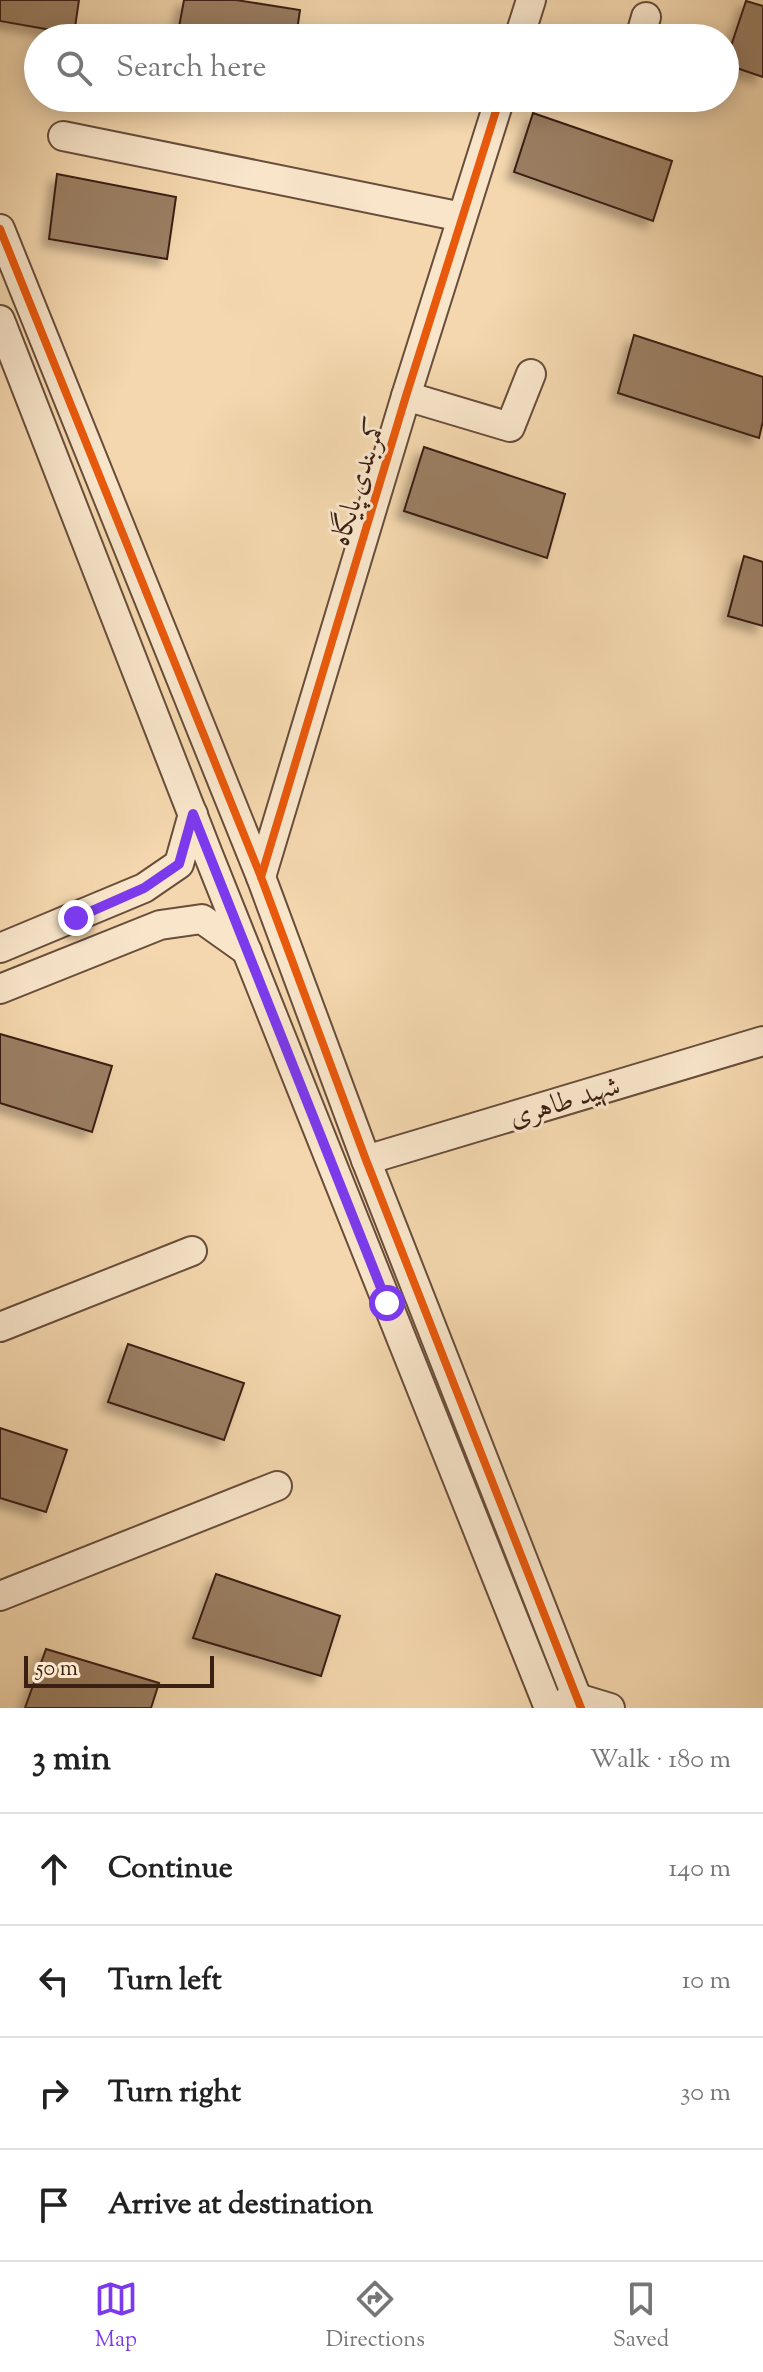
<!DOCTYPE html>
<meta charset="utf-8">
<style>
body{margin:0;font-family:"Sorts Mill Goudy",Amiri,serif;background:#f6f6f6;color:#222}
.scale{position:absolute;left:24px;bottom:20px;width:190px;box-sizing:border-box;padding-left:8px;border:4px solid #3a1f13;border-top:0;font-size:22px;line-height:28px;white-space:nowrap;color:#3a1f13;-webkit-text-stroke:6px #f8e5ca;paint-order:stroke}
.stop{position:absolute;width:24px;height:24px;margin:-18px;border:6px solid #7c3aed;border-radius:50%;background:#fff}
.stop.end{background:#7c3aed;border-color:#fff;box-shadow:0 2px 8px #0008}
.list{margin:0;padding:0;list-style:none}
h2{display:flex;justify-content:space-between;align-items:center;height:104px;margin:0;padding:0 32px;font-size:34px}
h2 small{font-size:26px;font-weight:400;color:#767676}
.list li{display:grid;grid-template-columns:52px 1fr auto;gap:24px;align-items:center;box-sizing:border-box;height:112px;padding:0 32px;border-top:2px solid #e0e0e0}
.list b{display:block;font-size:30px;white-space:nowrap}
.list em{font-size:26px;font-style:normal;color:#767676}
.icon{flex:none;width:44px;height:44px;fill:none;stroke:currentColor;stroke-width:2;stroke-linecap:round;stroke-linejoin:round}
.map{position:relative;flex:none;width:763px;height:1708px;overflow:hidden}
.search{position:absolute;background:#fff;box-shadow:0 4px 20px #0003;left:24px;right:24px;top:24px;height:88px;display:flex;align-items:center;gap:20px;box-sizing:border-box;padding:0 28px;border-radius:44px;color:#767676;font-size:30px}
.sheet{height:552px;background:#fff}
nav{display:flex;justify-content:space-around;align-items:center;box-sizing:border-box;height:112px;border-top:2px solid #e0e0e0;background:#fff;font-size:22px;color:#767676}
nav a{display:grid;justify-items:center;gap:4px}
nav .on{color:#7c3aed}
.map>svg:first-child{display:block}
.building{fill:#9b7f64;stroke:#3a1f13;stroke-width:2;filter:url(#shadow)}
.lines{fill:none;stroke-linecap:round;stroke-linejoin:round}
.minor-casing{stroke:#684d3a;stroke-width:32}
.minor{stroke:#f8e5ca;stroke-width:28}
.cycleway-casing{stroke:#f8e5ca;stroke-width:13}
.cycleway{stroke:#e8590c;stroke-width:8}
.route{stroke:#7c3aed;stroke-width:10}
.labels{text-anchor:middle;stroke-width:6;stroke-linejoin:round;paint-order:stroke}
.street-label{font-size:28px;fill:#3a1f13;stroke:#f8e5ca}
</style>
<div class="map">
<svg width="763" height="1708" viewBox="0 0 763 1708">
<defs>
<filter id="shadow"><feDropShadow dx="-7" dy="7" stdDeviation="4" flood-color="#0004"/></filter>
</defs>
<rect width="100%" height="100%" fill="#f4d7ae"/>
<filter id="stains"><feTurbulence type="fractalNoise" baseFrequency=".0025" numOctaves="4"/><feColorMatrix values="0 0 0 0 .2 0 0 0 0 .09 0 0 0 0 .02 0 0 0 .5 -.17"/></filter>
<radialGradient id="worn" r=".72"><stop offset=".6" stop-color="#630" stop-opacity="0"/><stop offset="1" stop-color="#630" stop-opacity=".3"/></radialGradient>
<g class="building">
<path d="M 0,0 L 79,0 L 74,34 L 0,21 Z"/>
<path d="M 184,0 L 236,0 L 300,10 L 296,38 L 177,38 Z"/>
<path d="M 746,1 L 763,6 L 763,77 L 725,64 Z"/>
<path d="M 533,113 L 672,161 L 653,221 L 514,172 Z"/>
<path d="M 57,174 L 176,197 L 167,259 L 49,239 Z"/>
<path d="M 634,335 L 763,377 L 763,421 L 759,438 L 618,393 Z"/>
<path d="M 424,447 L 565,494 L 547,558 L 404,511 Z"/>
<path d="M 744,556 L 763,562 L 763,626 L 728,616 Z"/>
<path d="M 0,1034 L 112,1066 L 92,1132 L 0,1103 Z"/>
<path d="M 128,1344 L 244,1383 L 224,1440 L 108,1402 Z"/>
<path d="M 0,1428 L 67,1450 L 46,1512 L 0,1498 Z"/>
<path d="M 216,1574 L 340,1616 L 321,1676 L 193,1638 Z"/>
<path d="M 46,1649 L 159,1683 L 151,1708 L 25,1708 Z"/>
</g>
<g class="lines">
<g class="minor-casing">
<g id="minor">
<path d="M 519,38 L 531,0"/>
<path d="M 640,38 L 646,17"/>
<path d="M 63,136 L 462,217"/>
<path d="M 0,229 L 261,877 L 366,1160 L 581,1708"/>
<path d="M 0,320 L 208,854 L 549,1708"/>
<path d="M 406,396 L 510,427 L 531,374"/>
<path d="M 261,877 L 406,396 L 500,98"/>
<path d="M 0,948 L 144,888 L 179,864 L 193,814"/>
<path d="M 0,989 L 160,925 L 202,919 L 247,951"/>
<path d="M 366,1160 L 763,1041"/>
<path d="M 0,1327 L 192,1251"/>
<path d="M 0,1596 L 277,1486"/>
<path d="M 566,1702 L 577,1698 L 610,1708"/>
</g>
</g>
<use href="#minor" class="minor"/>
<g class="cycleway-casing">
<g id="cycleway">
<path d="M 0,229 L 261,877 L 366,1160 L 581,1708"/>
<path d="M 261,877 L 406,396 L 500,98"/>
</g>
</g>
<use href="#cycleway" class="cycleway"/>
</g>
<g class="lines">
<path class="route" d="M 76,918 L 144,888 L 179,864 L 193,814 L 387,1303"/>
</g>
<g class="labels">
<g class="street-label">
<text transform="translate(357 481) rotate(-73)" y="10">کمربندی پایگاه</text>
<text transform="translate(564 1100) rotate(-17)" y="10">شهید طاهری</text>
</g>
</g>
<rect width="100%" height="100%" filter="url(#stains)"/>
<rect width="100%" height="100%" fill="url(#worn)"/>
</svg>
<div class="scale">50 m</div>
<div class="stop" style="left:387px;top:1303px"></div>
<div class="stop end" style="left:76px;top:918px"></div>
<div class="search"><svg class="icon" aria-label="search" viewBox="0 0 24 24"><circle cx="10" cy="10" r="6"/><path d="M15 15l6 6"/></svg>Search here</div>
</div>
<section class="sheet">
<h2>3 min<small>Walk · 180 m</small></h2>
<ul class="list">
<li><svg class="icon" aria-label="ahead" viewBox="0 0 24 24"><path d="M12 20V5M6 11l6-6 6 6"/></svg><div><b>Continue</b></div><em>140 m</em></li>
<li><svg class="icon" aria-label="left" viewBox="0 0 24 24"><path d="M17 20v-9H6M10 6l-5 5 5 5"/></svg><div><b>Turn left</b></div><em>10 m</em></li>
<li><svg class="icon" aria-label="right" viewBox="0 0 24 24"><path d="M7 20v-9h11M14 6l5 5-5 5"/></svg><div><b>Turn right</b></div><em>30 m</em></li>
<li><svg class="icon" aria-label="arrive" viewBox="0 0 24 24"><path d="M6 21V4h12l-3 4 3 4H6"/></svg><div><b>Arrive at destination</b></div></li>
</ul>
</section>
<nav>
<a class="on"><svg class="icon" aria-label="map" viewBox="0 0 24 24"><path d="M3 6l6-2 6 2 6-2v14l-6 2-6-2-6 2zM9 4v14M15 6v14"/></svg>Map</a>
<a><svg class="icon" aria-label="directions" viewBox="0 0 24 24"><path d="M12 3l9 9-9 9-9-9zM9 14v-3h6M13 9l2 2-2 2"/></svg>Directions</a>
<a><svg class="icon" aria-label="saved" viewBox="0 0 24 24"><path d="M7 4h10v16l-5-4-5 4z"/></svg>Saved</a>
</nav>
